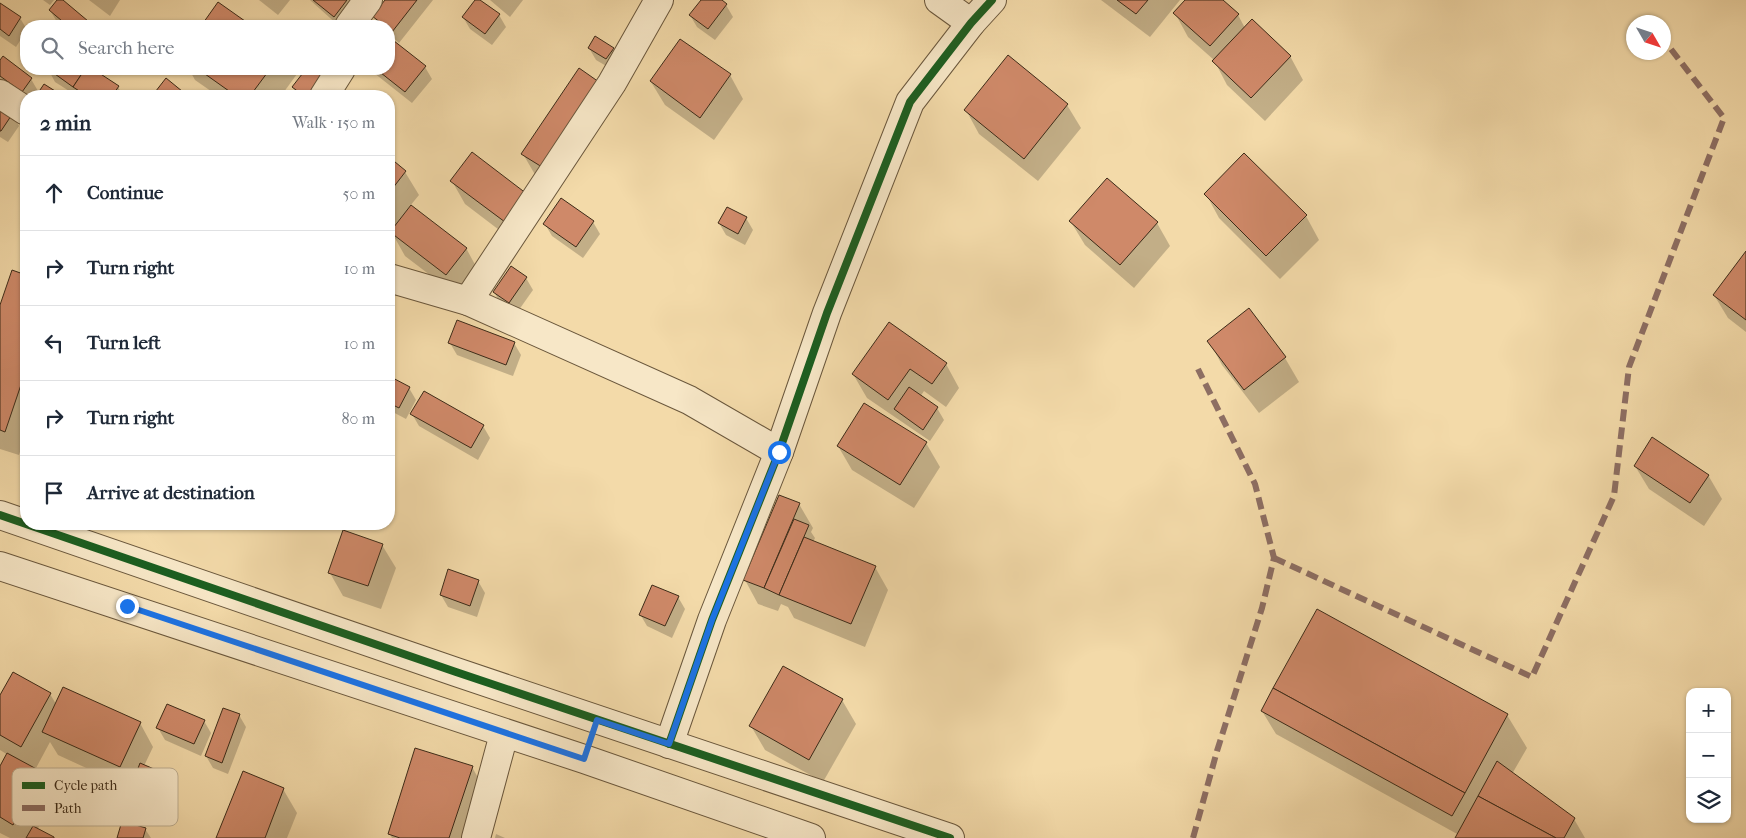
<!DOCTYPE html>
<meta charset="utf-8">
<style>
body{margin:0;font-family:"IM FELL French Canon",serif;background:#f6f6f7;color:#1f2937}
.controls{position:absolute;right:15px;bottom:15px;display:grid;overflow:hidden;border-radius:10px;box-shadow:0 1px 4px #0004}
.controls button{width:45px;height:45px;display:grid;place-items:center;padding:0;border:0;border-bottom:1px solid #e0e1e3;background:#fff;color:#1f2937;font:25px sans-serif}
.compass{position:absolute;left:1626px;top:15px;width:45px;height:45px;border-radius:50%;background:#fff;box-shadow:0 1px 4px #0004;rotate:129deg}
.stop{position:absolute;width:15px;height:15px;margin:-11px;border:4px solid #1a73e8;border-radius:50%;background:#fff}
.stop.end{background:#1a73e8;border-color:#fff;box-shadow:0 1px 5px #0008}
.list{margin:0;padding:0;list-style:none}
h2{display:flex;justify-content:space-between;align-items:center;height:65px;margin:0;padding:0 20px;font-size:21px}
h2 small{font-size:16px;font-weight:400;color:#747a83}
.list li{display:grid;grid-template-columns:32px 1fr auto;gap:15px;align-items:center;box-sizing:border-box;height:75px;padding:0 20px;border-top:1px solid #e0e1e3}
.list b{display:block;font-size:19px;white-space:nowrap}
.list em{font-size:16px;font-style:normal;color:#747a83}
.icon{flex:none;width:28px;height:28px;fill:none;stroke:currentColor;stroke-width:2;stroke-linecap:round;stroke-linejoin:round}
.map{position:relative;flex:none;width:1746px;height:838px;overflow:hidden}
.search{position:absolute;background:#fff;box-shadow:0 1px 4px #0004;left:20px;top:20px;width:375px;height:55px;display:flex;align-items:center;gap:12px;box-sizing:border-box;padding:0 18px;border-radius:20px;color:#747a83;font-size:19px}
.panel{position:absolute;background:#fff;box-shadow:0 1px 4px #0004;left:20px;top:90px;width:375px;height:440px;border-radius:20px}
.map>svg:first-child{display:block}
.shadow{fill:#0003}
.building{fill:#cf8969;stroke:#3c2b18}
.lines{fill:none;stroke-linecap:round;stroke-linejoin:round}
.minor-casing{stroke:#6a573c;stroke-width:30}
.minor{stroke:#f7e7c7;stroke-width:28}
.quiet{stroke:#8d6e63;stroke-width:6;stroke-dasharray:12 6;stroke-linecap:butt}
.cycleway-casing{stroke:#f7e7c7;stroke-width:11}
.cycleway{stroke:#1b5e20;stroke-width:8}
.route{stroke:#1a73e8;stroke-width:6}
.key{fill:#f7e7c7;stroke:#bfaf92;stroke-width:1}
.key-label{font-size:14px;fill:#3c2b18}
</style>
<div class="map">
<svg width="1746" height="838" viewBox="0 0 1746 838">
<rect width="100%" height="100%" fill="#f3daa9"/>
<filter id="stains"><feTurbulence type="fractalNoise" baseFrequency=".004" numOctaves="4"/><feColorMatrix values="0 0 0 0 .2 0 0 0 0 .09 0 0 0 0 .02 0 0 0 .5 -.17"/></filter>
<radialGradient id="worn" r=".72"><stop offset=".6" stop-color="#630" stop-opacity="0"/><stop offset="1" stop-color="#630" stop-opacity=".3"/></radialGradient>
<g class="shadow">
<path d="M 43,0 L 54,0 L 50,5 Z"/>
<path d="M 59,0 L 87,22 L 89,26 L 62,26 L 57,22 L 50,10 Z"/>
<path d="M 89,0 L 120,0 L 110,16 Z"/>
<path d="M 259,0 L 290,0 L 278,15 Z"/>
<path d="M 310,0 L 361,0 L 339,26 Z"/>
<path d="M 386,0 L 433,0 L 399,43 L 389,34 L 389,26 L 380,26 L 374,16 Z"/>
<path d="M 476,0 L 499,15 L 506,27 L 492,45 L 470,29 L 463,17 Z"/>
<path d="M 490,0 L 523,0 L 510,17 Z"/>
<path d="M 702,0 L 720,0 L 726,5 L 733,17 L 715,40 L 697,27 L 690,15 Z"/>
<path d="M 1101,0 L 1180,0 L 1150,37 Z"/>
<path d="M 1187,0 L 1221,0 L 1238,15 L 1245,28 L 1290,56 L 1303,80 L 1265,121 L 1227,85 L 1214,60 L 1188,37 L 1175,13 Z"/>
<path d="M 0,4 L 20,18 L 26,28 L 26,48 L 21,39 L 16,47 L 0,36 Z"/>
<path d="M 389,39 L 425,67 L 432,79 L 412,103 L 369,69 L 389,69 Z"/>
<path d="M 589,48 L 613,49 L 620,61 L 613,70 L 596,60 Z"/>
<path d="M 3,58 L 31,79 L 38,91 L 34,96 L 26,96 L 0,82 L 0,59 L 1,60 Z"/>
<path d="M 36,69 L 47,69 L 42,74 Z"/>
<path d="M 48,69 L 90,69 L 118,87 L 123,96 L 77,96 L 55,82 Z"/>
<path d="M 189,69 L 294,69 L 297,74 L 281,96 L 218,96 L 195,80 Z"/>
<path d="M 308,69 L 326,69 L 329,96 L 299,96 L 293,87 Z"/>
<path d="M 730,75 L 743,99 L 714,140 L 665,105 L 651,82 Z"/>
<path d="M 598,83 L 537,178 L 523,154 Z"/>
<path d="M 1067,105 L 1081,128 L 1038,181 L 979,134 L 966,110 Z"/>
<path d="M 0,106 L 12,114 L 19,126 L 8,142 L 0,137 Z"/>
<path d="M 389,159 L 405,172 L 419,195 L 410,206 L 466,248 L 479,272 L 460,298 L 405,256 L 391,231 L 389,233 Z"/>
<path d="M 452,181 L 526,195 L 539,219 L 519,245 L 465,204 Z"/>
<path d="M 1206,194 L 1306,216 L 1319,240 L 1280,279 L 1219,218 Z"/>
<path d="M 728,208 L 746,218 L 753,230 L 745,245 L 726,235 L 719,223 Z"/>
<path d="M 593,222 L 600,234 L 583,258 L 552,236 L 545,224 Z"/>
<path d="M 1071,222 L 1157,223 L 1170,246 L 1134,288 L 1085,245 Z"/>
<path d="M 1746,253 L 1746,332 L 1728,318 L 1714,295 Z"/>
<path d="M 13,272 L 26,276 L 26,433 L 19,455 L 0,449 L 0,309 Z"/>
<path d="M 526,278 L 533,290 L 516,314 L 501,304 L 494,292 Z"/>
<path d="M 1249,310 L 1285,358 L 1299,382 L 1259,413 L 1222,365 L 1209,341 Z"/>
<path d="M 450,343 L 514,343 L 521,355 L 513,376 L 457,355 Z"/>
<path d="M 946,364 L 959,388 L 946,407 L 924,391 L 920,397 L 937,408 L 944,420 L 930,441 L 867,398 L 853,374 Z"/>
<path d="M 389,377 L 409,388 L 416,400 L 406,419 L 389,410 Z"/>
<path d="M 424,393 L 483,426 L 490,438 L 478,460 L 419,426 L 412,414 Z"/>
<path d="M 926,443 L 940,467 L 914,508 L 852,470 L 838,446 Z"/>
<path d="M 1635,466 L 1708,475 L 1722,499 L 1704,526 L 1649,489 Z"/>
<path d="M 799,504 L 813,528 L 811,532 L 815,538 L 813,542 L 875,567 L 888,590 L 865,647 L 794,618 L 788,607 L 781,604 L 778,611 L 758,604 L 745,580 Z"/>
<path d="M 382,545 L 396,568 L 381,609 L 343,596 L 330,573 Z"/>
<path d="M 478,581 L 485,593 L 477,617 L 448,607 L 441,595 Z"/>
<path d="M 678,597 L 685,609 L 672,638 L 647,626 L 640,614 Z"/>
<path d="M 50,694 L 56,704 L 140,723 L 153,747 L 144,766 L 160,773 L 167,785 L 150,825 L 132,818 L 125,805 L 132,789 L 58,755 L 50,742 L 35,770 L 41,773 L 55,797 L 37,830 L 53,838 L 10,838 L 0,833 L 0,769 L 8,755 L 0,750 L 0,698 Z"/>
<path d="M 842,700 L 856,724 L 823,782 L 765,750 L 751,726 Z"/>
<path d="M 1262,711 L 1507,715 L 1527,748 L 1512,774 L 1574,819 L 1585,838 L 1457,838 L 1459,835 L 1276,734 Z"/>
<path d="M 239,715 L 246,727 L 228,774 L 213,768 L 206,756 Z"/>
<path d="M 204,721 L 211,733 L 201,756 L 165,740 L 158,728 Z"/>
<path d="M 472,767 L 485,790 L 470,838 L 392,838 L 390,834 Z"/>
<path d="M 283,789 L 297,813 L 287,838 L 217,838 Z"/>
<path d="M 145,829 L 151,838 L 118,838 Z"/>
<path d="M 496,834 L 505,838 L 495,838 Z"/>
</g>
<g class="building">
<path d="M 57,0 L 63,0 L 88,21 L 83,26 L 68,26 L 49,10 Z"/>
<path d="M 313,0 L 347,0 L 334,17 Z"/>
<path d="M 385,0 L 417,0 L 392,32 L 389,26 L 385,26 L 372,16 Z"/>
<path d="M 475,0 L 480,0 L 500,14 L 485,34 L 462,17 Z"/>
<path d="M 701,0 L 722,0 L 727,4 L 708,29 L 689,15 Z"/>
<path d="M 1117,0 L 1148,0 L 1136,14 Z"/>
<path d="M 1185,0 L 1223,0 L 1239,14 L 1210,46 L 1173,13 Z"/>
<path d="M 218,2 L 252,26 L 201,26 Z"/>
<path d="M 0,3 L 21,17 L 9,36 L 0,29 Z"/>
<path d="M 1252,19 L 1291,56 L 1251,98 L 1212,61 Z"/>
<path d="M 595,36 L 614,48 L 606,59 L 588,48 Z"/>
<path d="M 389,37 L 426,66 L 405,92 L 376,69 L 389,69 Z"/>
<path d="M 680,39 L 731,74 L 700,118 L 650,81 Z"/>
<path d="M 1008,55 L 1068,104 L 1024,159 L 964,110 Z"/>
<path d="M 3,56 L 32,78 L 22,92 L 0,76 L 0,60 Z"/>
<path d="M 579,68 L 599,82 L 542,167 L 521,154 Z"/>
<path d="M 48,69 L 85,69 L 73,87 Z"/>
<path d="M 85,69 L 93,69 L 119,86 L 112,96 L 87,96 L 73,87 Z"/>
<path d="M 198,69 L 270,69 L 250,96 L 236,96 Z"/>
<path d="M 306,69 L 328,69 L 313,96 L 304,96 L 292,87 Z"/>
<path d="M 166,78 L 188,96 L 152,96 Z"/>
<path d="M 44,84 L 63,96 L 36,96 Z"/>
<path d="M 0,105 L 13,113 L 1,131 L 0,131 Z"/>
<path d="M 472,152 L 527,194 L 505,222 L 450,181 Z"/>
<path d="M 1244,153 L 1307,215 L 1266,256 L 1204,194 Z"/>
<path d="M 389,157 L 406,171 L 389,193 Z"/>
<path d="M 1107,178 L 1158,222 L 1120,265 L 1069,221 Z"/>
<path d="M 561,198 L 594,221 L 576,247 L 543,224 Z"/>
<path d="M 411,205 L 467,248 L 446,275 L 390,232 Z"/>
<path d="M 727,207 L 747,217 L 738,234 L 718,223 Z"/>
<path d="M 1746,251 L 1746,320 L 1713,295 Z"/>
<path d="M 511,266 L 527,277 L 509,303 L 493,292 Z"/>
<path d="M 12,270 L 26,275 L 26,370 L 5,432 L 0,430 L 0,305 Z"/>
<path d="M 1249,308 L 1286,357 L 1244,390 L 1207,341 Z"/>
<path d="M 457,320 L 515,342 L 506,365 L 448,343 Z"/>
<path d="M 889,322 L 947,363 L 932,384 L 910,369 L 888,400 L 852,374 Z"/>
<path d="M 389,376 L 410,387 L 399,408 L 389,403 Z"/>
<path d="M 909,387 L 938,407 L 923,430 L 894,409 Z"/>
<path d="M 424,391 L 484,425 L 471,448 L 410,414 Z"/>
<path d="M 864,403 L 927,442 L 900,485 L 837,446 Z"/>
<path d="M 1652,437 L 1709,475 L 1690,503 L 1634,466 Z"/>
<path d="M 779,495 L 800,503 L 764,588 L 743,580 Z"/>
<path d="M 794,519 L 809,525 L 779,595 L 764,588 Z"/>
<path d="M 343,530 L 383,544 L 368,586 L 328,573 Z"/>
<path d="M 804,537 L 876,566 L 851,624 L 779,595 Z"/>
<path d="M 448,569 L 479,580 L 470,606 L 440,595 Z"/>
<path d="M 652,585 L 679,596 L 665,626 L 639,615 Z"/>
<path d="M 1317,609 L 1508,714 L 1465,793 L 1273,688 Z"/>
<path d="M 783,666 L 843,699 L 809,760 L 749,726 Z"/>
<path d="M 13,672 L 51,693 L 21,747 L 0,735 L 0,695 Z"/>
<path d="M 63,687 L 141,722 L 120,767 L 42,732 Z"/>
<path d="M 1273,688 L 1465,793 L 1452,816 L 1261,711 Z"/>
<path d="M 167,704 L 205,720 L 194,744 L 156,728 Z"/>
<path d="M 223,708 L 240,714 L 222,763 L 205,756 Z"/>
<path d="M 415,748 L 473,766 L 449,838 L 400,838 L 388,834 Z"/>
<path d="M 7,753 L 42,772 L 13,825 L 0,817 L 0,766 Z"/>
<path d="M 1497,761 L 1575,818 L 1564,838 L 1556,838 L 1478,796 Z"/>
<path d="M 140,763 L 161,772 L 144,814 L 124,806 Z"/>
<path d="M 243,771 L 284,788 L 265,838 L 216,838 Z"/>
<path d="M 1478,796 L 1556,838 L 1455,838 Z"/>
<path d="M 122,821 L 146,828 L 143,838 L 117,838 Z"/>
<path d="M 33,826 L 54,837 L 54,838 L 26,838 Z"/>
</g>
<g class="lines">
<g class="minor-casing">
<g id="minor">
<path d="M 939,0 L 971,23"/>
<path d="M 349,26 L 368,0"/>
<path d="M 0,94 L 26,111"/>
<path d="M 324,96 L 341,69"/>
<path d="M 389,278 L 468,301 L 689,400 L 779,452"/>
<path d="M 468,301 L 612,83 L 659,0"/>
<path d="M 0,515 L 456,672 L 950,838"/>
<path d="M 0,566 L 584,759 L 811,838"/>
<path d="M 669,744 L 712,620 L 779,452 L 827,313 L 910,102 L 971,23 L 992,0"/>
<path d="M 476,838 L 504,734"/>
</g>
</g>
<use href="#minor" class="minor"/>
<g class="quiet">
<path d="M 1274,558 L 1532,677 L 1614,496 L 1629,367 L 1724,118 L 1664,40"/>
<path d="M 1193,838 L 1217,751 L 1262,608 L 1274,558 L 1255,484 L 1198,369"/>
</g>
<g class="cycleway-casing">
<g id="cycleway">
<path d="M 0,515 L 456,672 L 950,838"/>
<path d="M 669,744 L 712,620 L 779,452 L 827,313 L 910,102 L 971,23 L 992,0"/>
</g>
</g>
<use href="#cycleway" class="cycleway"/>
</g>
<g class="lines">
<path class="route" d="M 127,606 L 584,759 L 597,720 L 669,744 L 712,620 L 779,452"/>
</g>
<rect x="12" y="768" width="166" height="58" rx="8" class="key"/>
<rect x="22" y="782" width="23" height="7" fill="#1b5e20"/>
<rect x="22" y="805" width="23" height="6" fill="#8d6e63"/>
<g class="key-label">
<text x="54" y="790">Cycle path</text>
<text x="54" y="813">Path</text>
</g>
<rect width="100%" height="100%" filter="url(#stains)"/>
<rect width="100%" height="100%" fill="url(#worn)"/>
</svg>
<div class="controls">
<button>+</button>
<button>−</button>
<button><svg class="icon" aria-label="layers" viewBox="0 0 24 24"><path d="M12 4l9 5-9 5-9-5zM3 14l9 5 9-5"/></svg></button>
</div>
<svg class="compass" viewBox="-18 -18 36 36"><path d="M0-13l5 13h-10z" fill="#e53935"/><path d="M0 13l5-13h-10z" fill="#747a83"/></svg>
<div class="stop" style="left:779px;top:452px"></div>
<div class="stop end" style="left:127px;top:606px"></div>
<div class="search"><svg class="icon" aria-label="search" viewBox="0 0 24 24"><circle cx="10" cy="10" r="6"/><path d="M15 15l6 6"/></svg>Search here</div>
<section class="panel">
<h2>2 min<small>Walk · 150 m</small></h2>
<ul class="list">
<li><svg class="icon" aria-label="ahead" viewBox="0 0 24 24"><path d="M12 20V5M6 11l6-6 6 6"/></svg><div><b>Continue</b></div><em>50 m</em></li>
<li><svg class="icon" aria-label="right" viewBox="0 0 24 24"><path d="M7 20v-9h11M14 6l5 5-5 5"/></svg><div><b>Turn right</b></div><em>10 m</em></li>
<li><svg class="icon" aria-label="left" viewBox="0 0 24 24"><path d="M17 20v-9H6M10 6l-5 5 5 5"/></svg><div><b>Turn left</b></div><em>10 m</em></li>
<li><svg class="icon" aria-label="right" viewBox="0 0 24 24"><path d="M7 20v-9h11M14 6l5 5-5 5"/></svg><div><b>Turn right</b></div><em>80 m</em></li>
<li><svg class="icon" aria-label="arrive" viewBox="0 0 24 24"><path d="M6 21V4h12l-3 4 3 4H6"/></svg><div><b>Arrive at destination</b></div></li>
</ul>
</section>
</div>
